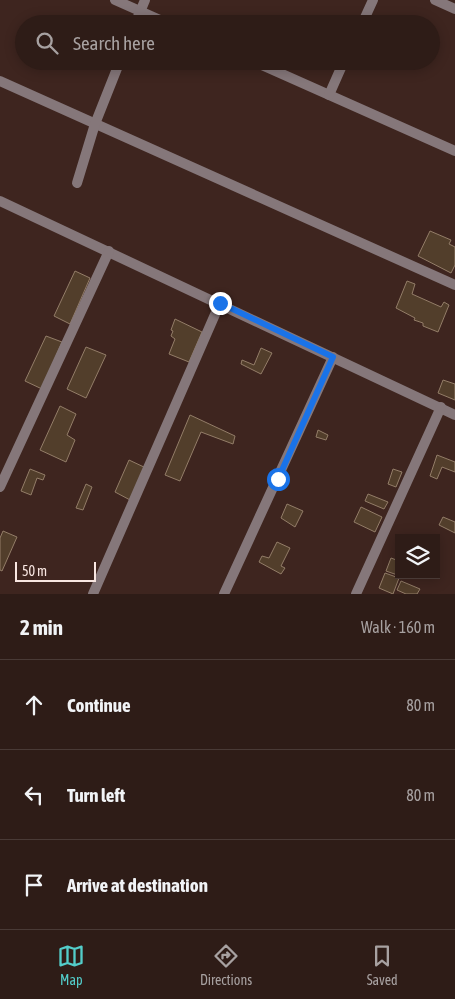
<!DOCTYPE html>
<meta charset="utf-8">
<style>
body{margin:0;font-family:"Asap Condensed",sans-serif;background:#362520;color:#f1f3f6}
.controls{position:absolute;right:15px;bottom:15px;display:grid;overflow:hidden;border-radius:0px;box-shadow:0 2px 12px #0003}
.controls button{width:45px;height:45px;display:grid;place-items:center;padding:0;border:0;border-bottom:1px solid #493a36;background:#2e1c17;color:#f1f3f6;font:25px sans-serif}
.scale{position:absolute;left:15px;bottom:12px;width:81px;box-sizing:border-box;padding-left:5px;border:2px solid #f9e7e2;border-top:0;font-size:14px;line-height:18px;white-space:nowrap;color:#f9e7e2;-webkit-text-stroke:4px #3e251f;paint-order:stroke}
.stop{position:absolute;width:15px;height:15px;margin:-11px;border:4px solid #1a73e8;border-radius:50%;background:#fff}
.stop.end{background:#1a73e8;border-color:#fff;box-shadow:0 1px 5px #0008}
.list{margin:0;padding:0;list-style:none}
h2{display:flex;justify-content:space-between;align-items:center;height:65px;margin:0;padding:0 20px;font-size:21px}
h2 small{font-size:16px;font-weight:400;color:#a7a1a1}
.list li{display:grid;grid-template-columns:32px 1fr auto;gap:15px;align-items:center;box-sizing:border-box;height:90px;padding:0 20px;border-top:1px solid #493a36}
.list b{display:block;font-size:19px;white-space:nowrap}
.list em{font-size:16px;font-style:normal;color:#a7a1a1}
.icon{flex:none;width:28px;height:28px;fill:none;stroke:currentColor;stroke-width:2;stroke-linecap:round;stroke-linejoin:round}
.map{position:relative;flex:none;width:455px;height:594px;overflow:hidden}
.search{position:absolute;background:#2e1c17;box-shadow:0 2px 12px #0003;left:15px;right:15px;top:15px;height:55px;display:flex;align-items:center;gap:12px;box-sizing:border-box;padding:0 18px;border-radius:28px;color:#a7a1a1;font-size:19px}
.sheet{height:335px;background:#2e1c17}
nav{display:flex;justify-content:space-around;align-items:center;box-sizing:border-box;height:70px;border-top:1px solid #493a36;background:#2e1c17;font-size:14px;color:#a7a1a1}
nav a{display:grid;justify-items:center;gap:2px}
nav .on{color:#53cdca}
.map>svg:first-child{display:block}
.building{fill:#523e2b;stroke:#937d68}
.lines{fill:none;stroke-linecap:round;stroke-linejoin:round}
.minor{stroke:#85777a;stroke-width:10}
.route{stroke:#1a73e8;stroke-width:6}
</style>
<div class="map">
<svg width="455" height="594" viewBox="0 0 455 594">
<rect width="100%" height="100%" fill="#3e251f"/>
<g class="building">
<path d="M 430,231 L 451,240 L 449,244 L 455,247 L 455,265 L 451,273 L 418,256 Z"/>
<path d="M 75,271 L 90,278 L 70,324 L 54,316 Z"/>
<path d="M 407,281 L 415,284 L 412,294 L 441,307 L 444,302 L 449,305 L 438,332 L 423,326 L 423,323 L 414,320 L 415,318 L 396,308 Z"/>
<path d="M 175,319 L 202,332 L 189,362 L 169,354 L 175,339 L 171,336 L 173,331 L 171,330 Z"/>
<path d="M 46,336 L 62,342 L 42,389 L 25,381 Z"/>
<path d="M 86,347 L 106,355 L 86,398 L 67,389 Z"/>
<path d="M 261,348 L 272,353 L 261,374 L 241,364 L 242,360 L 254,365 Z"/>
<path d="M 443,380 L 455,384 L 455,400 L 438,393 Z"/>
<path d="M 60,406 L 76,414 L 67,435 L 75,440 L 66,462 L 40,450 Z"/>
<path d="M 190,415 L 235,436 L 233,444 L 201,432 L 180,481 L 165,475 Z"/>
<path d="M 318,430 L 328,435 L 326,440 L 316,437 Z"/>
<path d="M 437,455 L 455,462 L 455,472 L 442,467 L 437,479 L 430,476 Z"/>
<path d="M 129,460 L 146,468 L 132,501 L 115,492 Z"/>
<path d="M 30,469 L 45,475 L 43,480 L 37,478 L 31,495 L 21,491 Z"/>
<path d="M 393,469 L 402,472 L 396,487 L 388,484 Z"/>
<path d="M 86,484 L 92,487 L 83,510 L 76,508 Z"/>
<path d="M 368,494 L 388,502 L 384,509 L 365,501 Z"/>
<path d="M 287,504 L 303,511 L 295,527 L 281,518 Z"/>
<path d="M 361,507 L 382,517 L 375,532 L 354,522 Z"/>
<path d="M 443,517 L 455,522 L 455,533 L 439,525 Z"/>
<path d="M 3,531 L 17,537 L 2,571 L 0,570 L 0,538 Z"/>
<path d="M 277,542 L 290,548 L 281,566 L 285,568 L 281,574 L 259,562 L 262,556 L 269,558 Z"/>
<path d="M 391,558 L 399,561 L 399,575 L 404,575 L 403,577 L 386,571 Z"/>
<path d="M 385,573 L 399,578 L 393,594 L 379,588 Z"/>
<path d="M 401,581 L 420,589 L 417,594 L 406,594 L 397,590 Z"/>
</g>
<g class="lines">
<g class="minor">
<path d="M 115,0 L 169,24"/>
<path d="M 435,0 L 455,9"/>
<path d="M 135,24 L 145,0"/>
<path d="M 362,24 L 373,0"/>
<path d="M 253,61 L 455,151"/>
<path d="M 0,81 L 455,285"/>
<path d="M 329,95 L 344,61"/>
<path d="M 77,183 L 95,124 L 120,61"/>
<path d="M 0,201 L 455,415"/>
<path d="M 0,487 L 109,251"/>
<path d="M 93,594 L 220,303"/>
<path d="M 224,594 L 333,357"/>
<path d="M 356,594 L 441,407"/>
</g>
</g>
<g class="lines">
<path class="route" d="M 220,303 L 333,357 L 278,479"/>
</g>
</svg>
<div class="controls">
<button><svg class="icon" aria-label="layers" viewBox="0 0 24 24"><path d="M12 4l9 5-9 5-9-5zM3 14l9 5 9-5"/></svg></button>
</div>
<div class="scale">50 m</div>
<div class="stop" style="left:278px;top:479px"></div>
<div class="stop end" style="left:220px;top:303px"></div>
<div class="search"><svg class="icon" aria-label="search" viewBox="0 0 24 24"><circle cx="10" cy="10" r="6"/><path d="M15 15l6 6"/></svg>Search here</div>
</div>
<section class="sheet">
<h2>2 min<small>Walk · 160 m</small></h2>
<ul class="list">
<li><svg class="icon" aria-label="ahead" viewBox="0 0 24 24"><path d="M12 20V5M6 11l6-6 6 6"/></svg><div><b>Continue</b></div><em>80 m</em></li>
<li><svg class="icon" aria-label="left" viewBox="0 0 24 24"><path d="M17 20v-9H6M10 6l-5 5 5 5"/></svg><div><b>Turn left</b></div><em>80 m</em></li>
<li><svg class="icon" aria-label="arrive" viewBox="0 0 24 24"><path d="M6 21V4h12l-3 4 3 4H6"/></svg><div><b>Arrive at destination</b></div></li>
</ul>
</section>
<nav>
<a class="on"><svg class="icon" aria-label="map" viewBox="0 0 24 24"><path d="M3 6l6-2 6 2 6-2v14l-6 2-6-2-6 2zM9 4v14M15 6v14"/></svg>Map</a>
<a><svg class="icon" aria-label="directions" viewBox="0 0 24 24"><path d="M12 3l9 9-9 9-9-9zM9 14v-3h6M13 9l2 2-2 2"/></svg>Directions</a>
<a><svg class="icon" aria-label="saved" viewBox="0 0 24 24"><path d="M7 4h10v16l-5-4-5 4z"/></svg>Saved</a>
</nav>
